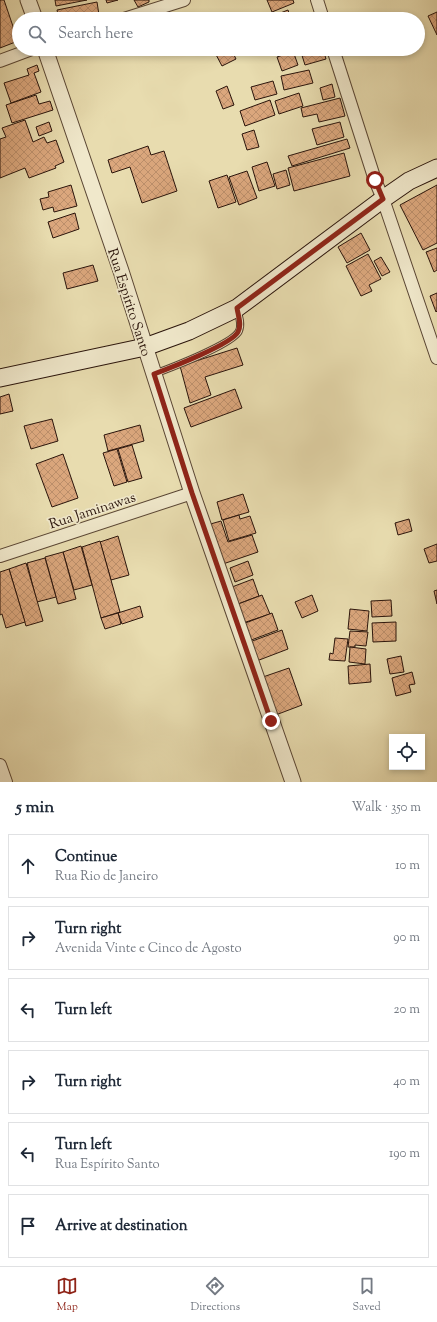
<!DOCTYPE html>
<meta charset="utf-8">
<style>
body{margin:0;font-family:"Sorts Mill Goudy",serif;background:#f2f2f3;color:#1f2937}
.controls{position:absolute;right:12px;bottom:12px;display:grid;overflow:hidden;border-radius:0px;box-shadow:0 2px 6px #0003}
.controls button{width:36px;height:36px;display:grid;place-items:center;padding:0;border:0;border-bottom:1px solid #e0e1e3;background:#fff;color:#1f2937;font:20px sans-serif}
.stop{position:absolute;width:12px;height:12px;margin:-9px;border:3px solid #8f2418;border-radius:50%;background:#fff}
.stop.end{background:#8f2418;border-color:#fff;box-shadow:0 1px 4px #0008}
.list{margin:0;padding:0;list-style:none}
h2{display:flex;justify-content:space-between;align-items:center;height:52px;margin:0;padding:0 16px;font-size:17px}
h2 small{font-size:13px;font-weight:400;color:#747a83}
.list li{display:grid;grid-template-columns:26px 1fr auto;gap:12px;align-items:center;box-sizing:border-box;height:64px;margin:0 8px 8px;padding:0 8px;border:1px solid #e0e1e3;border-radius:0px}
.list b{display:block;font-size:15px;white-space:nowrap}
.list p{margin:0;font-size:13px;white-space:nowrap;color:#747a83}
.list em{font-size:13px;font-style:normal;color:#747a83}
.icon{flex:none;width:22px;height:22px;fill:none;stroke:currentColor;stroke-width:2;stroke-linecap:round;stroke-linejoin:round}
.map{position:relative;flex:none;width:437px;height:782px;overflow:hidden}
.search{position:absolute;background:#fff;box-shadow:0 2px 6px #0003;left:12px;right:12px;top:12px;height:44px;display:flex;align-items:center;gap:10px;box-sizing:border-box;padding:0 14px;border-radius:22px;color:#747a83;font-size:15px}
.sheet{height:484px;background:#fff}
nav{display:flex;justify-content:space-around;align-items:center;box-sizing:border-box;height:56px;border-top:1px solid #e0e1e3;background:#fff;font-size:11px;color:#747a83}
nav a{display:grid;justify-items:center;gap:2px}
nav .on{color:#8f2418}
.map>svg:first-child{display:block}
.building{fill:url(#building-cross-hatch);stroke:#2a140b}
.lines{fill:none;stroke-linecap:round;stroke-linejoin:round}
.service-casing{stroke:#5a4634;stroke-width:8}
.minor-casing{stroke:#5a4634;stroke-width:14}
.tertiary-casing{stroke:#5a4634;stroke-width:17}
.secondary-casing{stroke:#2a140b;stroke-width:19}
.service{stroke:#f0e8cb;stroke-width:6}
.minor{stroke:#f0e8cb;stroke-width:12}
.tertiary{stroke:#f0e8cb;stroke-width:15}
.secondary{stroke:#f0e8cb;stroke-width:17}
.route{stroke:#8f2418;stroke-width:5}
.labels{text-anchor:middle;stroke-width:3.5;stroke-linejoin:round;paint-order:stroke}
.street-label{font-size:14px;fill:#2a140b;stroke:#f0e8cb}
</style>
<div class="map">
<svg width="437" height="782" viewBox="0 0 437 782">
<defs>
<pattern id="building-cross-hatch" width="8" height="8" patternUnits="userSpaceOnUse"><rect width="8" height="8" fill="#dba77d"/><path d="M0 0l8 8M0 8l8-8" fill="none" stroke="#bc8f6b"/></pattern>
</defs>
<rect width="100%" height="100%" fill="#e8dcaf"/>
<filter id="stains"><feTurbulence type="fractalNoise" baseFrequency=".005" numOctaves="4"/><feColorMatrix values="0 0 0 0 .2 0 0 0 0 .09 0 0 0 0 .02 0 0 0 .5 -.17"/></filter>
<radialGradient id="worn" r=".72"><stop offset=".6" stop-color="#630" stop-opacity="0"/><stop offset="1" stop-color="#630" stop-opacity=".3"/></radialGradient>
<g class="building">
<path d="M 0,0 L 4,0 L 18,41 L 0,48 Z"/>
<path d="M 55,0 L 87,0 L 56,6 Z"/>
<path d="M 106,0 L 118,0 L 107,3 Z"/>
<path d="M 134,0 L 149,0 L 149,2 L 138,7 Z"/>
<path d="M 267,0 L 293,0 L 294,3 L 272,12 Z"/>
<path d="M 97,2 L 99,15 L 79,19 L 59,19 L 57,10 Z"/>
<path d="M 288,10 L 291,19 L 265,19 Z"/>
<path d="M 437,12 L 437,35 L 428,16 Z"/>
<path d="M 213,49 L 231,49 L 236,59 L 222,66 Z"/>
<path d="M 300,49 L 323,49 L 326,59 L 305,65 Z"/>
<path d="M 293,51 L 298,65 L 282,71 L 277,57 Z"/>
<path d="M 37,65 L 39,71 L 34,73 L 41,92 L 11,103 L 4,83 L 29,75 L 27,69 Z"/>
<path d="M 309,70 L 313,83 L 284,90 L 281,76 Z"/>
<path d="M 273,81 L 277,94 L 255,100 L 251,87 Z"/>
<path d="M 332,84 L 335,97 L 323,100 L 320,88 Z"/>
<path d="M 227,86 L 234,105 L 223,109 L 216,91 Z"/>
<path d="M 299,93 L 303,106 L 279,114 L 275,101 Z"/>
<path d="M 36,95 L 39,104 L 50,101 L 53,110 L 12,123 L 6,105 Z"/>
<path d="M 340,98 L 345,116 L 319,122 L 317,114 L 303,117 L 301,108 Z"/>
<path d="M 270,100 L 275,115 L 245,126 L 240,111 Z"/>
<path d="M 25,120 L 33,142 L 44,137 L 47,143 L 56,140 L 64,162 L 55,166 L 56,168 L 29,178 L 25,168 L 0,178 L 0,139 L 6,137 L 2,128 Z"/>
<path d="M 49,122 L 52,131 L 39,136 L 36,127 Z"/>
<path d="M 340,122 L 344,137 L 317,145 L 312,129 Z"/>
<path d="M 254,130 L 259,147 L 247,150 L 242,134 Z"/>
<path d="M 347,139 L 350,148 L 292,166 L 288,156 Z"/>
<path d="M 148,146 L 151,155 L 164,151 L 177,191 L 142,203 L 130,167 L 112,173 L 108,160 Z"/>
<path d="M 344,153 L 350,176 L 294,191 L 288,168 Z"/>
<path d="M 267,162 L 275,186 L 259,191 L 252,167 Z"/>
<path d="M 286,170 L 290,185 L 277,189 L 273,174 Z"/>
<path d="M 247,171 L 257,198 L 239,205 L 229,177 Z"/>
<path d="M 227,175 L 236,202 L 218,208 L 209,181 Z"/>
<path d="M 71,185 L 77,206 L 54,212 L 53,207 L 43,210 L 40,199 L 49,197 L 48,192 Z"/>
<path d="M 437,185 L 437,243 L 423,250 L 400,205 Z"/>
<path d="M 75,213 L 79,229 L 53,238 L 48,222 Z"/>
<path d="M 361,233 L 370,250 L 347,263 L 338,247 Z"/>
<path d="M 437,248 L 437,270 L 434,272 L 426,252 Z"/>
<path d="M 368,254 L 381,279 L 369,285 L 372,291 L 361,296 L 346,266 Z"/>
<path d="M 381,257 L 390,272 L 382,276 L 374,261 Z"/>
<path d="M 93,265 L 98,281 L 67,289 L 63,273 Z"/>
<path d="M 437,293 L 437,311 L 436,312 L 430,296 Z"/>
<path d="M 237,348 L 243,365 L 205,377 L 211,395 L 190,403 L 180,366 Z"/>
<path d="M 235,389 L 242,408 L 191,427 L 184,408 Z"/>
<path d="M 9,394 L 13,411 L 0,414 L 0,397 Z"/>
<path d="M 52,419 L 58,441 L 31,449 L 24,426 Z"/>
<path d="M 140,425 L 144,441 L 108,451 L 104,435 Z"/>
<path d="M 132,445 L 142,478 L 128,482 L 118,449 Z"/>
<path d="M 117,449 L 127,482 L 114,486 L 103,453 Z"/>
<path d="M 63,454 L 78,498 L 52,507 L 36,464 Z"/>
<path d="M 243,494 L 249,512 L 222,520 L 217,502 Z"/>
<path d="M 239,515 L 240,519 L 250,516 L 256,533 L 229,541 L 223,520 Z"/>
<path d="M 409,519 L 412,531 L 398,535 L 395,523 Z"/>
<path d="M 221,521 L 228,542 L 252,535 L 258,552 L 220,565 L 207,525 Z"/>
<path d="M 118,536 L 129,575 L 111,580 L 100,542 Z"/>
<path d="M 100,541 L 120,612 L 101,618 L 82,547 Z"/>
<path d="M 437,544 L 437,561 L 429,563 L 424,549 Z"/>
<path d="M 81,546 L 92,585 L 74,590 L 63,552 Z"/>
<path d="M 63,552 L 76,599 L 58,604 L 45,557 Z"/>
<path d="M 45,558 L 56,597 L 37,602 L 27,563 Z"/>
<path d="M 248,561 L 253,575 L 235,582 L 230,568 Z"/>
<path d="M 26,563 L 43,621 L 26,626 L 9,569 Z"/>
<path d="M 9,569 L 25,622 L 6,628 L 2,614 L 0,615 L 0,572 Z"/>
<path d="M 253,579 L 259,596 L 238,604 L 232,587 Z"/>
<path d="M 437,590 L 437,604 L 434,591 Z"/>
<path d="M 262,595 L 270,614 L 240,624 L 233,606 Z"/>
<path d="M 312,595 L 318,611 L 302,618 L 295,602 Z"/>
<path d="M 391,600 L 392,616 L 372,617 L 371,601 Z"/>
<path d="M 140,606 L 143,617 L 122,624 L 118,613 Z"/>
<path d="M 350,609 L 369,611 L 367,631 L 348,629 Z"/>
<path d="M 118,613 L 121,624 L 105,629 L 101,618 Z"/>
<path d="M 272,613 L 278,630 L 246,642 L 240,625 Z"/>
<path d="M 396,622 L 396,641 L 373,642 L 372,623 Z"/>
<path d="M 282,630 L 288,649 L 254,662 L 247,643 Z"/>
<path d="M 350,631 L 368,632 L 366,646 L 355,645 L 355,647 L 348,647 Z"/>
<path d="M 335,638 L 348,639 L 345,661 L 329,660 L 330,653 L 333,654 Z"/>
<path d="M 350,647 L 366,649 L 365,664 L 349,662 Z"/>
<path d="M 401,656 L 404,672 L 390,674 L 387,659 Z"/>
<path d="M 370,664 L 371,682 L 349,684 L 348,666 Z"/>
<path d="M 289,668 L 302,705 L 273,716 L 260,678 Z"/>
<path d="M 412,672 L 415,684 L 409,685 L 411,692 L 396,696 L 392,678 Z"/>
</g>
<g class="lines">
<g class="service-casing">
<path id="service" d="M 154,374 C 170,368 233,344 239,331 C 242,324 239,316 237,309"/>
</g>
<g class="minor-casing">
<g id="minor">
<path d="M 317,0 L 323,19"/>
<path d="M 124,19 L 184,0"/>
<path d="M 333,49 L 375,180 L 383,199 L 437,358"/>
<path d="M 0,61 L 32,49"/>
<path d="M 0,556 L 192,493"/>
<path d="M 0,765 L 6,782"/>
</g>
</g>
<g class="tertiary-casing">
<g id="tertiary">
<path d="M 28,0 L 35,19"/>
<path d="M 45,49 L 121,271 L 192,493 L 293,782"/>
</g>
</g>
<g class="secondary-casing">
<path id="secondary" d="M 0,378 L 145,347 L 189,331 L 237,308 L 383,199 L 409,181 L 437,168"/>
</g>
<use href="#service" class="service"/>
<use href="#minor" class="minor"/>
<use href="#tertiary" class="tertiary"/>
<use href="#secondary" class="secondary"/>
</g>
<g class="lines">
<path class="route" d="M 271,721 L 192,493 L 154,374 C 170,368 232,344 238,332 C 242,325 238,315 237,308 L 383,199 L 375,180"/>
</g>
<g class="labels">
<g class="street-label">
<text transform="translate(130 302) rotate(72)" y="5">Rua Espírito Santo</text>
<text transform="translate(92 510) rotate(-18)" y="5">Rua Jaminawas</text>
</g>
</g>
<rect width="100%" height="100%" filter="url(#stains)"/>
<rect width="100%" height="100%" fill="url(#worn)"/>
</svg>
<div class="controls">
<button><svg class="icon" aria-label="locate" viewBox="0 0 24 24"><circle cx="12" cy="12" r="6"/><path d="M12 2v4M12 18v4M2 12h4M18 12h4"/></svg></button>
</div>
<div class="stop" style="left:375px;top:180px"></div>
<div class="stop end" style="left:271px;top:721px"></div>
<div class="search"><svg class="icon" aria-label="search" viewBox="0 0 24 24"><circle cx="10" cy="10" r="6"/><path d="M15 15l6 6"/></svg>Search here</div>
</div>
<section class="sheet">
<h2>5 min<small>Walk · 350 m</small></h2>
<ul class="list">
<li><svg class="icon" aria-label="ahead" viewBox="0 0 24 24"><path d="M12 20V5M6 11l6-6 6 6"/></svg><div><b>Continue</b><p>Rua Rio de Janeiro</p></div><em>10 m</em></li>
<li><svg class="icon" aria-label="right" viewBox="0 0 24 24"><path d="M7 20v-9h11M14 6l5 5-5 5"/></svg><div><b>Turn right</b><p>Avenida Vinte e Cinco de Agosto</p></div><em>90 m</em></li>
<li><svg class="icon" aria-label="left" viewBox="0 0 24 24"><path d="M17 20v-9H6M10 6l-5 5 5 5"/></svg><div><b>Turn left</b></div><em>20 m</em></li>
<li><svg class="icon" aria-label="right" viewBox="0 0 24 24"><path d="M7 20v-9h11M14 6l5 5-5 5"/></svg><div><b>Turn right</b></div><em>40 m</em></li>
<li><svg class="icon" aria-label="left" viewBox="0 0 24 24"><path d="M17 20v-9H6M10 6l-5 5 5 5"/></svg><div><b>Turn left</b><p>Rua Espírito Santo</p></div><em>190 m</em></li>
<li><svg class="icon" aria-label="arrive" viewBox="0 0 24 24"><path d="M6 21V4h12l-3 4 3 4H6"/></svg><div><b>Arrive at destination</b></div></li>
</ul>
</section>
<nav>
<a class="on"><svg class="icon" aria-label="map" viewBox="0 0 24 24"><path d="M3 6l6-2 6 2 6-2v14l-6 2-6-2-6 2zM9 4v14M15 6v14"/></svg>Map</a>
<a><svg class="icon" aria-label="directions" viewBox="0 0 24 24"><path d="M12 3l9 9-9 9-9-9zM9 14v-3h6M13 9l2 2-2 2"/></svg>Directions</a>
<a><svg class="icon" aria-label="saved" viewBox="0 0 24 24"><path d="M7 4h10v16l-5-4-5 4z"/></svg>Saved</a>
</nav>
